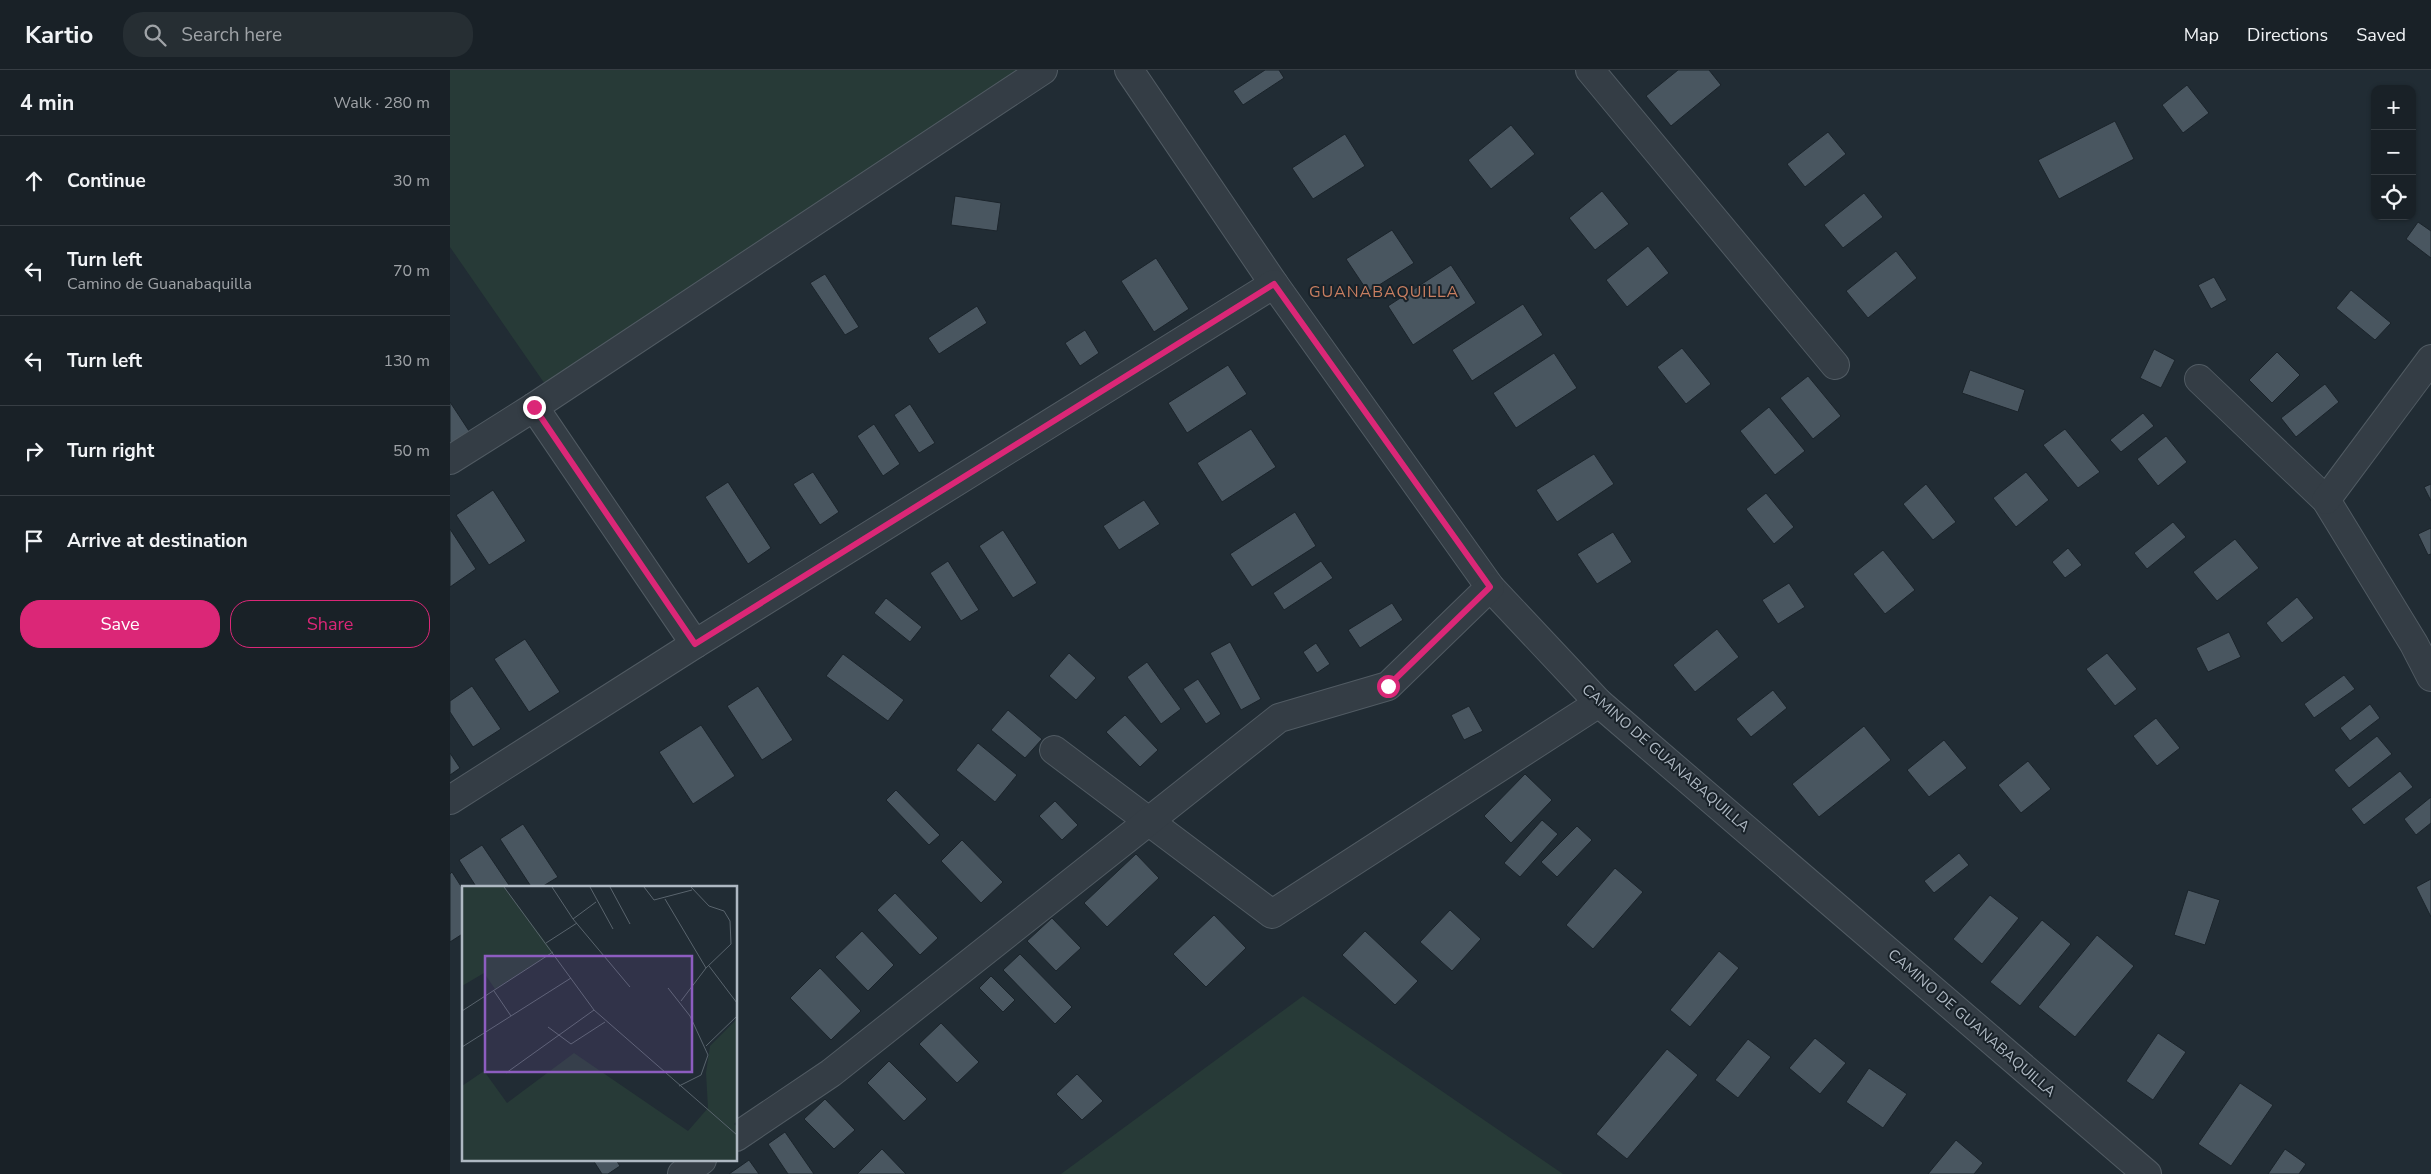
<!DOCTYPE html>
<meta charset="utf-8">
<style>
body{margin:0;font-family:"Nunito Sans",sans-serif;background:#262e33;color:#f1f3f6}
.controls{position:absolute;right:15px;top:15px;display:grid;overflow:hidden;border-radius:10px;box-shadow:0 1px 4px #0004}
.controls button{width:45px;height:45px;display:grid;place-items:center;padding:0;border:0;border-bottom:1px solid #373e44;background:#192127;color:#f1f3f6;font:25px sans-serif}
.stop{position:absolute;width:15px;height:15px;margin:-11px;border:4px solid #db2777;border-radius:50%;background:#fff}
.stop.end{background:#db2777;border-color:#fff;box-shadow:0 1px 5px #0008}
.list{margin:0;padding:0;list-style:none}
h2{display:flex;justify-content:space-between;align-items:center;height:65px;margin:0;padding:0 20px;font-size:21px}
h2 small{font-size:16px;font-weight:400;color:#9fa3a7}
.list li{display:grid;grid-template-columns:32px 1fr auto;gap:15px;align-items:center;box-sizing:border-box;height:90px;padding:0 20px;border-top:1px solid #373e44}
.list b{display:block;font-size:19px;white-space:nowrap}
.list p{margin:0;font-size:16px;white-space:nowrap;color:#9fa3a7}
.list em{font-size:16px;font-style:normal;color:#9fa3a7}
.actions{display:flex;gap:10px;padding:15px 20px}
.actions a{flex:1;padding:11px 0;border:1px solid #db2777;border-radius:20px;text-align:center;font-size:18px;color:#db2777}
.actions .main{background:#db2777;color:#fff}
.icon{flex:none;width:28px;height:28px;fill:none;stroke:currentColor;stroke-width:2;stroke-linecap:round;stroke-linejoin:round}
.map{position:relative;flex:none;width:1981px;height:1104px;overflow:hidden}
header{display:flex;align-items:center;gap:30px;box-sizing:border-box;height:70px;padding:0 25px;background:#192127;border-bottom:1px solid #373e44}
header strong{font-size:24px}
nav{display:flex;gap:28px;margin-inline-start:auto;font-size:18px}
.search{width:350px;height:45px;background:#262e33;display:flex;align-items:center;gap:12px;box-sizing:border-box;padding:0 18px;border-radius:20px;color:#9fa3a7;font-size:19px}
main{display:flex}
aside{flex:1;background:#192127}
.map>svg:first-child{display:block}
.green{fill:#273a37}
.building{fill:#495660;stroke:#1b242b}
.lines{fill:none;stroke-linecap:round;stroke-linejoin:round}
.minor-casing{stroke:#515b63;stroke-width:30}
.minor{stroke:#343d45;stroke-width:28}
.route{stroke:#db2777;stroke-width:6}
.labels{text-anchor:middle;stroke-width:4;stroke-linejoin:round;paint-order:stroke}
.street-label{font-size:15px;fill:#aeb8c2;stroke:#192229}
.neighbourhood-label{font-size:16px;letter-spacing:1px;fill:#c97f61;stroke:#192229}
.inset-road{fill:none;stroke:#59646d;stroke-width:1}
.view{fill:#8d5dc0;fill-opacity:0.15;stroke:#8d5dc0;stroke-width:2.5}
.inset-edge{fill:none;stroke:#aeb8c2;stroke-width:2.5}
</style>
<header>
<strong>Kartio</strong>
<div class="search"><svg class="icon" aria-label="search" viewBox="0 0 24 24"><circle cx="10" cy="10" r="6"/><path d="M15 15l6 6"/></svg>Search here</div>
<nav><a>Map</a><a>Directions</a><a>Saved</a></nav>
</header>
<main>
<aside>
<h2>4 min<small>Walk · 280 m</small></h2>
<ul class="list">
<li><svg class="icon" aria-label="ahead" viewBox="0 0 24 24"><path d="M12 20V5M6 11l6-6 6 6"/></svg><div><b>Continue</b></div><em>30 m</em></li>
<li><svg class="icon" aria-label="left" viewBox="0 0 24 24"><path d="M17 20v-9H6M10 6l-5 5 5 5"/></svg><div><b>Turn left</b><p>Camino de Guanabaquilla</p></div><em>70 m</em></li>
<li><svg class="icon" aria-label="left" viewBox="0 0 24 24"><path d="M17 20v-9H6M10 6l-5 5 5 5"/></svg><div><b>Turn left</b></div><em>130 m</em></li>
<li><svg class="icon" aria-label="right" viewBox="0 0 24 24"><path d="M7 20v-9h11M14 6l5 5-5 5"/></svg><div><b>Turn right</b></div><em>50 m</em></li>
<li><svg class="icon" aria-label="arrive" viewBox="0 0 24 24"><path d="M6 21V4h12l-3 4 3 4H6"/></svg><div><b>Arrive at destination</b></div></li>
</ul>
<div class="actions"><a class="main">Save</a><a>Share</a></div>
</aside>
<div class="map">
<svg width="1981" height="1104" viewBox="0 0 1981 1104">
<rect width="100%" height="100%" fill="#212c34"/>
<g class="green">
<path d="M 0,0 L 591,0 L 97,317 L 0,177 Z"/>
<path d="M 853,926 L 1113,1104 L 611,1104 Z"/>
</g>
<g class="building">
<path d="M 815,0 L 829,0 L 834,8 L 793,35 L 783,21 Z"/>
<path d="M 1228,0 L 1259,0 L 1271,15 L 1221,56 L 1196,26 Z"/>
<path d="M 1737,15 L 1759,43 L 1733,63 L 1712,35 Z"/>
<path d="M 1665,51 L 1684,89 L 1609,129 L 1588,90 Z"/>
<path d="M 1061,55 L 1085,84 L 1041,119 L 1018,90 Z"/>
<path d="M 1378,62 L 1396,84 L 1355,117 L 1337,94 Z"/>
<path d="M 895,64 L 915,96 L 863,129 L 842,98 Z"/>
<path d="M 1152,121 L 1179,154 L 1145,180 L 1119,148 Z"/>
<path d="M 1414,123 L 1433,147 L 1393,178 L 1374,155 Z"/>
<path d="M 505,126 L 551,133 L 547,161 L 501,155 Z"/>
<path d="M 1968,152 L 1981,161 L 1981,188 L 1956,169 Z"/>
<path d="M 942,160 L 964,193 L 918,222 L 896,189 Z"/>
<path d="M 1198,176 L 1219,203 L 1177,237 L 1156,210 Z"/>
<path d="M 1446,181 L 1467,208 L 1418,248 L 1396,221 Z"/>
<path d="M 706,188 L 739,239 L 704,262 L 671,211 Z"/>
<path d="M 1001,195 L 1026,233 L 963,275 L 938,236 Z"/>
<path d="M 375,204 L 409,257 L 395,265 L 360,213 Z"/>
<path d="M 1764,207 L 1777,230 L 1761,239 L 1748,215 Z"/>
<path d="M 1901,220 L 1941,253 L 1925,270 L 1886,238 Z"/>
<path d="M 1073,234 L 1093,265 L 1022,311 L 1002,280 Z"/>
<path d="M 527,236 L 537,253 L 489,284 L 478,268 Z"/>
<path d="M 635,260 L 649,283 L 630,296 L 615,273 Z"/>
<path d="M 1232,278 L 1261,314 L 1236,334 L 1207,297 Z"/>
<path d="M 1704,279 L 1725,290 L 1711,318 L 1690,308 Z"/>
<path d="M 1827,282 L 1850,305 L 1822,333 L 1799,310 Z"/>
<path d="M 1104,283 L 1127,318 L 1066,358 L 1043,323 Z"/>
<path d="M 778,295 L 797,324 L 737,363 L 718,333 Z"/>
<path d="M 1520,300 L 1575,320 L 1568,342 L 1512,323 Z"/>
<path d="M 1358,306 L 1391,346 L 1363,369 L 1330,328 Z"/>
<path d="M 1875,314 L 1889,332 L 1846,367 L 1831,348 Z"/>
<path d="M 0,332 L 21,364 L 0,378 Z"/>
<path d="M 460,334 L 485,373 L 469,383 L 444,345 Z"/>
<path d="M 1319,337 L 1355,381 L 1325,405 L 1290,361 Z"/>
<path d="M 1693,343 L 1704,356 L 1671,382 L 1660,370 Z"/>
<path d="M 424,354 L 450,394 L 433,406 L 407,366 Z"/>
<path d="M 801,359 L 826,397 L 772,432 L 747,393 Z"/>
<path d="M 1615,359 L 1650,402 L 1628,418 L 1593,375 Z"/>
<path d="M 1716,366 L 1737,392 L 1708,416 L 1687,389 Z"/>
<path d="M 1144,384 L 1164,414 L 1107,452 L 1086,420 Z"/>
<path d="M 363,402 L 389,442 L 370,455 L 343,414 Z"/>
<path d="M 1576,402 L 1599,430 L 1566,457 L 1543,428 Z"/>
<path d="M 278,412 L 321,478 L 298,494 L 255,427 Z"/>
<path d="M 1476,414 L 1506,452 L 1483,470 L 1453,434 Z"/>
<path d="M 1981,414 L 1981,431 L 1974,417 Z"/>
<path d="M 43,420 L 76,471 L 39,495 L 6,445 Z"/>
<path d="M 1316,423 L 1344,457 L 1324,474 L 1296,439 Z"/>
<path d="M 694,430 L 710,454 L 669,480 L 653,456 Z"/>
<path d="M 845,442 L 866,476 L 802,517 L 780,484 Z"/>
<path d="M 1723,452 L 1736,467 L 1697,499 L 1684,483 Z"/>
<path d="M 1981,458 L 1981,484 L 1978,485 L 1968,464 Z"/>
<path d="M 0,459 L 26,499 L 0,517 Z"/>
<path d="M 553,460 L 587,513 L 563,528 L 529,476 Z"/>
<path d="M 1163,462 L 1182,492 L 1147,514 L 1127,484 Z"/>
<path d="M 1785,469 L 1809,498 L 1767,531 L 1743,502 Z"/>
<path d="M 1618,478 L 1632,495 L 1615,508 L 1602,492 Z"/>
<path d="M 1433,480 L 1465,520 L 1435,544 L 1403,504 Z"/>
<path d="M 498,491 L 529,540 L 511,551 L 480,503 Z"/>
<path d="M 871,491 L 883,508 L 834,540 L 823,523 Z"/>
<path d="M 1339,513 L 1355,537 L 1328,554 L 1312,530 Z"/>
<path d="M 1847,527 L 1864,548 L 1832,573 L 1816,553 Z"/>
<path d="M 436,528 L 472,557 L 460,572 L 424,543 Z"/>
<path d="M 942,533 L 953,550 L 910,578 L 898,560 Z"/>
<path d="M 1267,559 L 1289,587 L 1245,622 L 1223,595 Z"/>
<path d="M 1779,562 L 1791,587 L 1758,602 L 1746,578 Z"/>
<path d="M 75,569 L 110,622 L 79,642 L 44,589 Z"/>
<path d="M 780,572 L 811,629 L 791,640 L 760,583 Z"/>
<path d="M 866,573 L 880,594 L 867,603 L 853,582 Z"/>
<path d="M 619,583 L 646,608 L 626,630 L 599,606 Z"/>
<path d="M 1657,583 L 1687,619 L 1665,636 L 1636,599 Z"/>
<path d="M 393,584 L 454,630 L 438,651 L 376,606 Z"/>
<path d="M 697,592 L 731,639 L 711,654 L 677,607 Z"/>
<path d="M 1894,605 L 1905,619 L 1864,648 L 1854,634 Z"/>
<path d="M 748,609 L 771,644 L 756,654 L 733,619 Z"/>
<path d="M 22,616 L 51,659 L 23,677 L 0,642 L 0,631 Z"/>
<path d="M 308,616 L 343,670 L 312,690 L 277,636 Z"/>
<path d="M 1323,620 L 1337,638 L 1301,667 L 1286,649 Z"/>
<path d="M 1920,634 L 1930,648 L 1900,671 L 1890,658 Z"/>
<path d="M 1019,636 L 1033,661 L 1014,670 L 1001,645 Z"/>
<path d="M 558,640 L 592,669 L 575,688 L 541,660 Z"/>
<path d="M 675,645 L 708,680 L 690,697 L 656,662 Z"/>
<path d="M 1706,648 L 1730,678 L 1707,696 L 1683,666 Z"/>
<path d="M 251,655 L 285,706 L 243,734 L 209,682 Z"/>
<path d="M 1414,656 L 1441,690 L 1369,747 L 1342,714 Z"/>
<path d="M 1927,666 L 1942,684 L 1899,718 L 1884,700 Z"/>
<path d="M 1494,670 L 1517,698 L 1479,727 L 1457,700 Z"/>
<path d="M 528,673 L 567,705 L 545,732 L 506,700 Z"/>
<path d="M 0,683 L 10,698 L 0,705 Z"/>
<path d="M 1578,691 L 1601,719 L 1571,743 L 1548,715 Z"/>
<path d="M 1950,701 L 1963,717 L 1914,755 L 1901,739 Z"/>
<path d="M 1075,704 L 1102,730 L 1061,773 L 1034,746 Z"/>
<path d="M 446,720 L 490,765 L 479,775 L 436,730 Z"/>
<path d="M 1981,727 L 1981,753 L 1966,765 L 1954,749 Z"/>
<path d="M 605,731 L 628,755 L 612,770 L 589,746 Z"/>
<path d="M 1092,750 L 1108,764 L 1070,807 L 1054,793 Z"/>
<path d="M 73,754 L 108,807 L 90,818 L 82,818 L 50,769 Z"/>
<path d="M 1127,756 L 1142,770 L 1107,807 L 1091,792 Z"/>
<path d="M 512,770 L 553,812 L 531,833 L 491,791 Z"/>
<path d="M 32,775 L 61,818 L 27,818 L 9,790 Z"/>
<path d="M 1509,783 L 1519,795 L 1484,823 L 1474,811 Z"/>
<path d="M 686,784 L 709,808 L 657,857 L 634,833 Z"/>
<path d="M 1165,798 L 1193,822 L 1143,879 L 1116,855 Z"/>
<path d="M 2,802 L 14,821 L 14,863 L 0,872 L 0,804 Z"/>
<path d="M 1981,809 L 1981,847 L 1966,817 Z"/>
<path d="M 1738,820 L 1770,830 L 1755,875 L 1724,865 Z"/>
<path d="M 445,823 L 488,868 L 470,885 L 427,840 Z"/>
<path d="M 1540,825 L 1569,848 L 1532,894 L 1503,869 Z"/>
<path d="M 1000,840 L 1031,869 L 1002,901 L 970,872 Z"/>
<path d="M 764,845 L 796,878 L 756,917 L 723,884 Z"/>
<path d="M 602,848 L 631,878 L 606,901 L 577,871 Z"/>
<path d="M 1592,850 L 1621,874 L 1570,936 L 1540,912 Z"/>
<path d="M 412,861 L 444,895 L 418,921 L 385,887 Z"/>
<path d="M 915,861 L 968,911 L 945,935 L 892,885 Z"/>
<path d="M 1647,865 L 1684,896 L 1625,967 L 1588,937 Z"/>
<path d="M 1269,881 L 1289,898 L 1240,957 L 1220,940 Z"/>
<path d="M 570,884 L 622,937 L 605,954 L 553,900 Z"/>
<path d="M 370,898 L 411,941 L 381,970 L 340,928 Z"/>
<path d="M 541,906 L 565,930 L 553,942 L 529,918 Z"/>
<path d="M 491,953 L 529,992 L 507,1013 L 469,974 Z"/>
<path d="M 1708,963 L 1736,982 L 1703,1030 L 1676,1011 Z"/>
<path d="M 1365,968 L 1396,993 L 1370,1024 L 1339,998 Z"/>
<path d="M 1298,969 L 1321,987 L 1288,1028 L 1265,1010 Z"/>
<path d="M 1217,979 L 1248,1005 L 1177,1089 L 1146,1064 Z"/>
<path d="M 439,991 L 477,1029 L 454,1051 L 417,1013 Z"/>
<path d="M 1419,998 L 1457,1024 L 1433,1058 L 1396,1032 Z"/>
<path d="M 627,1004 L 653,1031 L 632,1050 L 606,1024 Z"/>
<path d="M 1790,1013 L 1823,1035 L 1781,1096 L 1748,1074 Z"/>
<path d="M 375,1029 L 405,1060 L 384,1079 L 354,1049 Z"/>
<path d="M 335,1062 L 364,1104 L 338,1104 L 318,1074 Z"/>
<path d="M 1506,1070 L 1533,1093 L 1524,1104 L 1478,1104 Z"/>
<path d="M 432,1079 L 456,1104 L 407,1104 Z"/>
<path d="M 1835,1079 L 1856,1094 L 1849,1104 L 1818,1104 Z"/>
<path d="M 143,1090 L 166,1090 L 170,1096 L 158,1104 L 152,1104 Z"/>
<path d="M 299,1090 L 309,1104 L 279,1104 Z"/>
</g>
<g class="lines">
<g class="minor-casing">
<g id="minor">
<path d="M 679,0 L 824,214 L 1040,517 L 1149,633 L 1697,1104"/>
<path d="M 1140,0 L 1385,295"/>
<path d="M 1749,309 L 1876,430 L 1964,574 L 1981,607"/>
<path d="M 84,337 L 245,574"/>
<path d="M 0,390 L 84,337 L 593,0"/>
<path d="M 1876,430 L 1981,289"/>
<path d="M 604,680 L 822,844 L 1149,633"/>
<path d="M 0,730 L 245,574 L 824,214"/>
<path d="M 286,1067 L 381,1003 L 829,648 L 938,616 L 1040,517"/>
<path d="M 232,1104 L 252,1090"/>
</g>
</g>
<use href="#minor" class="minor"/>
</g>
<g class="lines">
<path class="route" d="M 84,337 L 245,574 L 824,214 L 1040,517 L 938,616"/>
</g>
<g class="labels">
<g class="street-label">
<text transform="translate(1216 688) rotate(41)" y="5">CAMINO DE GUANABAQUILLA</text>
<text transform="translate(1522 953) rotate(41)" y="5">CAMINO DE GUANABAQUILLA</text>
</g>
<g class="neighbourhood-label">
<text x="934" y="227">GUANABAQUILLA</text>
</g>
</g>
<g transform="translate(12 816)">
<rect width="275" height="275" fill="#212c34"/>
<path d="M 0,1 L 42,1 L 91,66 L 33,103 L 22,87 L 0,100 ZM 275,133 L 275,235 L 272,238 L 275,240 L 275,274 L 0,274 L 0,200 L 22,185 L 45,217 L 112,167 L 226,245 L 246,222 L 244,187 L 248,160 Z" fill="#273a37"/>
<path class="inset-road" d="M 42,1 L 132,124 L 275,249M 90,1 L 111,33 L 168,101M 128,1 L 151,43M 148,1 L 168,38M 182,1 L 192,14 L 230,4M 203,13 L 244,82M 111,33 L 134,16M 84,57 L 115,37M 247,80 L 275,117M 206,102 L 228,130 L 246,169 L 239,189 L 217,200M 32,105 L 49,130M 219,115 L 244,82 L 269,58 L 268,35 L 262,25 L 247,20 L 229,1M 0,125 L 91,66M 86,141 L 109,158 L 143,136M 244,160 L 275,130M 0,161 L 109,92M 44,187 L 132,124"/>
<path class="view" d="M 23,70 L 230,70 L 230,186 L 23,186 Z"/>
<rect width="275" height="275" class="inset-edge"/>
</g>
</svg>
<div class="controls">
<button>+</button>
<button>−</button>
<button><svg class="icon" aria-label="locate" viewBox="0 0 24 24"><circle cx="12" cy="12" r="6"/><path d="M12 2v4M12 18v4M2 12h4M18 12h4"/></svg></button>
</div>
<div class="stop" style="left:938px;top:616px"></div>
<div class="stop end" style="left:84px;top:337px"></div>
</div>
</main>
